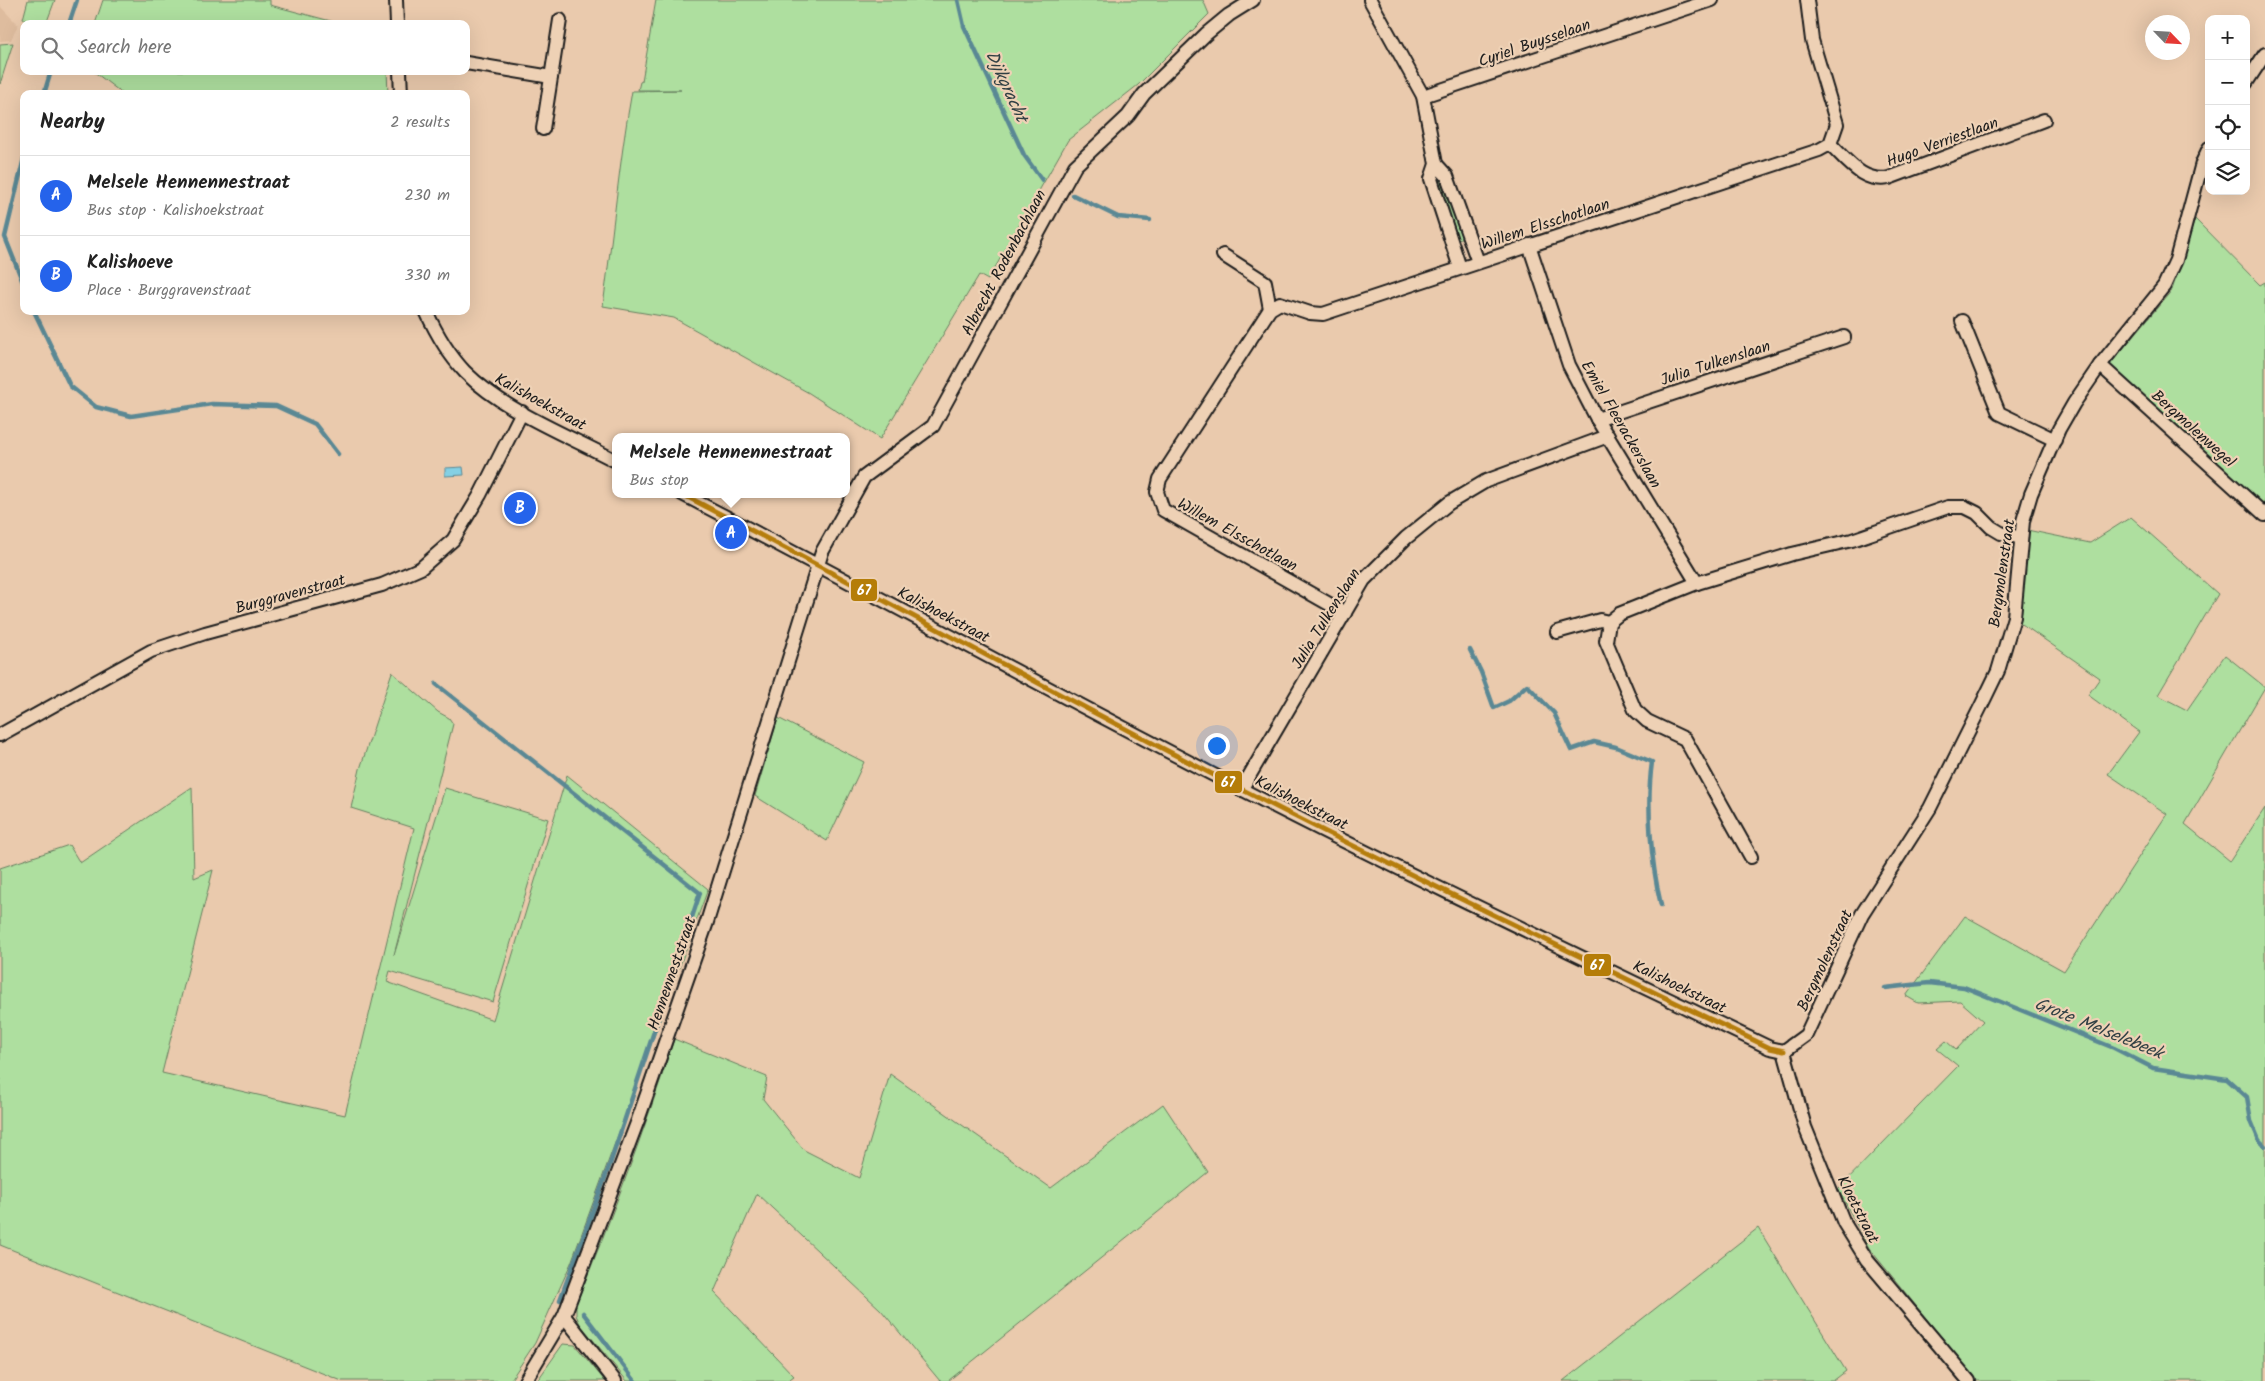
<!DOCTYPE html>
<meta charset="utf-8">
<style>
body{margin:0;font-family:Kalam,sans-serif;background:#f6f6f6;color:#222}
.controls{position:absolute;right:15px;top:15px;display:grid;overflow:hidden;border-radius:10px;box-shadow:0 5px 20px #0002}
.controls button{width:45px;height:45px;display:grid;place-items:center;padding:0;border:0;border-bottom:1px solid #e0e0e0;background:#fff;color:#222;font:25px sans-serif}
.compass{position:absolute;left:2145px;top:15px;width:45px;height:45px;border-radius:50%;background:#fff;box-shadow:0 5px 20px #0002;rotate:115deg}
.you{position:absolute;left:1216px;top:745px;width:18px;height:18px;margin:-12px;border:4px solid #fff;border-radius:50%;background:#1a73e8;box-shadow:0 0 0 8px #1a73e833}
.badge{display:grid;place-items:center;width:32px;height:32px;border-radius:50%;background:#2563eb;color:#fff;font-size:16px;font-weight:700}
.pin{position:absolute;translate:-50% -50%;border:2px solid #fff;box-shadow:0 1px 5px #0006}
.popup{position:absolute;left:612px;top:433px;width:238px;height:65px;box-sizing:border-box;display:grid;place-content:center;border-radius:10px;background:#fff;filter:drop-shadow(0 1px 4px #0005);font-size:16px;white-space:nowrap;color:#767676}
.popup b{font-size:19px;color:#222}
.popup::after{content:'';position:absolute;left:50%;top:100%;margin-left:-10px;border:10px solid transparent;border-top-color:#fff}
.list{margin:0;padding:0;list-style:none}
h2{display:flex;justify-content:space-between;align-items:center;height:65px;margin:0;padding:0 20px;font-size:21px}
h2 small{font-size:16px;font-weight:400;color:#767676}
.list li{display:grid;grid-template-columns:32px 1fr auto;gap:15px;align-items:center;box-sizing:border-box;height:80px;padding:0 20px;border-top:1px solid #e0e0e0}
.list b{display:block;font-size:19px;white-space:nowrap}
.list p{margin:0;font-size:16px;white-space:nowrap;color:#767676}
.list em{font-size:16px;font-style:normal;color:#767676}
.icon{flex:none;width:28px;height:28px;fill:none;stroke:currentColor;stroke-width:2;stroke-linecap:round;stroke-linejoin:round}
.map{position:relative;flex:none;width:2265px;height:1381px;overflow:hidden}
.search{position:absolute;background:#fff;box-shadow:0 5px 20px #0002;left:20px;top:20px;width:450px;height:55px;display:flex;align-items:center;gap:12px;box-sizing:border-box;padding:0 18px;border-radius:10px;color:#767676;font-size:19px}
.panel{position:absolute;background:#fff;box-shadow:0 5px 20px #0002;left:20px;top:90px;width:450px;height:225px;border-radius:10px}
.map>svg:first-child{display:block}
.built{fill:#debc9e}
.green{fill:#aedf9f;stroke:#657e5e}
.water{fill:#84d0e4;stroke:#5a8894}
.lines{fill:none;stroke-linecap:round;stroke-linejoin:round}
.stream{stroke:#5a8894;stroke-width:4.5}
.street-casing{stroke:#1c1c1c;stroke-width:16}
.street{stroke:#eed1b5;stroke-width:12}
.bus-1-casing{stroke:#eed1b5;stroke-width:9}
.bus-1{stroke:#b57d08;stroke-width:5}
.labels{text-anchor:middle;stroke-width:4.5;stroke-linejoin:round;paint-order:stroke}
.street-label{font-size:16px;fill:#1c1c1c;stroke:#eed1b5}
.water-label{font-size:18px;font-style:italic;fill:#314044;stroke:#eed1b5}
.line-badge{stroke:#eed1b5;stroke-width:2}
.badge-label{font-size:14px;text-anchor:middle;font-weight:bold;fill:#fff}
</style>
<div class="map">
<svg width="2265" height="1381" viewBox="0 0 2265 1381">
<rect width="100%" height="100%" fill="#eacaad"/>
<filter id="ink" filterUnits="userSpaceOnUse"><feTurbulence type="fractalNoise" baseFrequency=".02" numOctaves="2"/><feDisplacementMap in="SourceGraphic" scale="10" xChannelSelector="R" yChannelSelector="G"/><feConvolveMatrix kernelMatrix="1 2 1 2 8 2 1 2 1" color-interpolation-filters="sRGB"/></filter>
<g filter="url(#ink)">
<path class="built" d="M 0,6 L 18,25 L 11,40 L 0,41 Z"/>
<g class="green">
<path d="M 28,0 L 55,0 L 46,24 L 30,24 L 23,19 Z"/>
<path d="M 103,0 L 270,0 L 270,5 L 342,24 L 95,24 Z"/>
<path d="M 656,0 L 1203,0 L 1209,14 L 1138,85 L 1068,140 L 988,280 L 979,275 L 880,439 L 809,393 L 674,318 L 603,306 C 613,234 619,162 632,91 L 681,90 L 638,90 L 640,82 L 642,81 Z"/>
<path d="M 13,43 L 0,84 L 0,44 Z"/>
<path d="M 93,71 L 387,71 L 388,94 L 123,94 Z"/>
<path d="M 1440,178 L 1443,179 L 1462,234 L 1461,238 L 1458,239 L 1455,236 L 1437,180 Z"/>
<path d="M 2195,219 L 2260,285 L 2265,282 L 2265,508 L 2107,368 L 2172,290 Z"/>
<path d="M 2131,517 L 2218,594 L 2158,695 L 2187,710 L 2225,655 L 2265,687 L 2185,824 L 2230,861 L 2265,808 L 2265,1381 L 1977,1381 L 1869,1248 L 1838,1189 L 1958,1066 L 1937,1049 L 1946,1041 L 1956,1050 L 1983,1021 L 1960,1001 L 1918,1003 L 1906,996 L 1965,916 L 2064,971 L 2167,814 L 2108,774 L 2139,732 L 2088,695 L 2100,678 L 2019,622 L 2027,530 L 2090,543 Z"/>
<path d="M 392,672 L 438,712 L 449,718 L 453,724 L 394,955 L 445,788 L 548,819 L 493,1002 L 390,971 L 387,982 L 493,1020 L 567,775 L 708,889 L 571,1263 L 535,1343 L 510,1381 L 342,1381 L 0,1245 L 0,868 L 69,845 L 80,863 L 192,787 L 194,878 L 213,870 L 162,1073 L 345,1115 L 414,828 L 351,808 L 360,769 Z"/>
<path d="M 778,718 L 864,762 L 827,841 L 755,796 Z"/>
<path d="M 674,1039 L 767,1077 L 763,1099 L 804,1150 L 859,1178 L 890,1074 L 1051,1188 L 1163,1104 L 1208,1172 L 948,1381 L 940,1381 L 881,1310 L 757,1194 L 714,1292 L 794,1376 L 787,1381 L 627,1381 L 580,1324 L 576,1315 L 576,1304 C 612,1217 645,1129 674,1039 Z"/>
<path d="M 1758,1228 L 1846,1371 L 1833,1381 L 1563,1381 Z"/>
<path d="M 563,1344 L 575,1345 L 605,1381 L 537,1381 Z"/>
</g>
<path class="water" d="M 463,467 L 464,475 L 445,476 L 445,468 Z"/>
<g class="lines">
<g class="stream">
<path d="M 958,0 L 964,26 L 1024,155 L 1042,180"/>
<path d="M 69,24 L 77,0"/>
<path d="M 44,94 L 51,71"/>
<path d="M 24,158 L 5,237 L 24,285"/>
<path d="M 1073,195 L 1118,217 L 1150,220"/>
<path d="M 34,311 L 70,386 L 96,407 L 131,416 L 212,404 L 276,406 L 315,424 L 338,454"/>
<path d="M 1470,650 L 1481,672 L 1494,708 L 1509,701 L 1527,685 L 1554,713 L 1571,750 L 1594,742 L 1616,747 L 1652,762 C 1646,806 1651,863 1661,905"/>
<path d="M 436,684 L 700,893 L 610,1164 L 560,1300"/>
<path d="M 1885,988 L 1929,983 L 1964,987 L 2114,1048 L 2153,1068 L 2227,1079 L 2247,1097 L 2251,1121 L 2259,1140 L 2265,1146"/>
<path d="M 583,1313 L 635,1381"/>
</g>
<g class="street-casing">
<g id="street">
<path d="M 396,0 L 397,24"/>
<path d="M 1370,0 L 1423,96 L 1436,164 L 1431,179 L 1460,268"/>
<path d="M 1807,0 L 1812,40 L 1837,124 L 1830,144 C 1848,161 1862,183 1889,178 L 2044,120"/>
<path d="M 466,63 L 551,77"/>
<path d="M 400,71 L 401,94"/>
<path d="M 2246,83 L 2265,54"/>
<path d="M 1423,96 L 1712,0"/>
<path d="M 543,129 L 560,20"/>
<path d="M 1436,164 L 1447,176 L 1478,262"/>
<path d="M 1529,245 L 1569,365 L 1597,419 L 1697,583"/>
<path d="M 1223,255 L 1265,282 L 1270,309"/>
<path d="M 426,311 C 436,333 448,354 465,372 C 504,411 567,435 616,461"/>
<path d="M 1962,321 L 1999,413 L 2055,440"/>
<path d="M 2100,365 L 2265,515"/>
<path d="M 1597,419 L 1844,337"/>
<path d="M 682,494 C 869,591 1053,693 1241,789 C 1416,879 1594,963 1770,1048 L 1784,1051"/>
<path d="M 1345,613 L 1163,510 L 1157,492 L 1160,479 L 1270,309 L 1280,303 L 1310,313 L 1323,314 L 1819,150 L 1830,144"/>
<path d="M 1609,622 L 1606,641 L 1635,710 L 1647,721 L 1685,739 L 1751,857"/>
<path d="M 1557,632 L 1600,620 L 1609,622 L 1619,614 L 1697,583 L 1792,554 L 1852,540 L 1948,507 L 1965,507 L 1977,513 L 1991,527 L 2001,533 L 2021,538"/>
<path d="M 0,735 L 151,651 L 205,633 L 382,585 L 421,568 L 453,540 L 480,495 L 522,412"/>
<path d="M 1241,790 L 1364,580 L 1406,538 L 1449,503 L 1486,481 L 1608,436"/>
<path d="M 1784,1051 L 1806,1035 L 1862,914 L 1930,808 L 1981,706 L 1998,671 L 2014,617 L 2023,521 L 2031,494 L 2059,429 L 2074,403 L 2100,365 L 2164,286 L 2176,260 L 2202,163 L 2209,148"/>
<path d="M 1784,1051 L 1805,1127 L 1844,1223 L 1867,1260 L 1969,1381"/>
<path d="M 564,1316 L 615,1381"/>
<path d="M 525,1381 L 564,1316 L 638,1120 L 707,922 L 822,552 L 864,477 L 933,426 L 1075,166 L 1128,116 L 1144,94 L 1206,34 L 1229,15 L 1253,0"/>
</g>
</g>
<use href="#street" class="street"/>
<g class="bus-1-casing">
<path id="bus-1" d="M 682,494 C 869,591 1053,693 1241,789 C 1416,879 1594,963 1770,1048 L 1784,1051"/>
</g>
<use href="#bus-1" class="bus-1"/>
</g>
</g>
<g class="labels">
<g class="street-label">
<text transform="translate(1534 42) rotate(-19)" y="6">Cyriel Buysselaan</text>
<text transform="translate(1942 141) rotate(-20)" y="6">Hugo Verriestlaan</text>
<text transform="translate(1545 223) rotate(-18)" y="6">Willem Elsschotlaan</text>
<text transform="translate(1003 262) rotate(-62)" y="6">Albrecht Rodenbachlaan</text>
<text transform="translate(1715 362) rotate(-18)" y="6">Julia Tulkenslaan</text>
<text transform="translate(541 401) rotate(29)" y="6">Kalishoekstraat</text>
<text transform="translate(1622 424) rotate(60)" y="6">Emiel Fleerackerslaan</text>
<text transform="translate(2194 428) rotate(42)" y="6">Bergmolenwegel</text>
<text transform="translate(1238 534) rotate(29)" y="6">Willem Elsschotlaan</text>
<text transform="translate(2001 573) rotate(-82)" y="6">Bergmolenstraat</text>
<text transform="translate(290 593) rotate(-15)" y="6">Burggravenstraat</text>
<text transform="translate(944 614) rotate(28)" y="6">Kalishoekstraat</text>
<text transform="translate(1325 618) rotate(-58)" y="6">Julia Tulkenslaan</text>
<text transform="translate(1302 802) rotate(27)" y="6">Kalishoekstraat</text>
<text transform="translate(1824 960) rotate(-65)" y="6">Bergmolenstraat</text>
<text transform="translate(671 973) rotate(-71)" y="6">Hennenneststraat</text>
<text transform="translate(1680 986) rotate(26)" y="6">Kalishoekstraat</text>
<text transform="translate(1859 1209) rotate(63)" y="6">Kloetstraat</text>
</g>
<g class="water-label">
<text transform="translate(1007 86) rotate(65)" y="6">Dijkgracht</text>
<text transform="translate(2099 1028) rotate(22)" y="6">Grote Melselebeek</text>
</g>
</g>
<g class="line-badge">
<rect x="850" y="578" width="28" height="24" rx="5" fill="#b57d08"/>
<rect x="1214" y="770" width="29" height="24" rx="5" fill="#b57d08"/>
<rect x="1583" y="953" width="29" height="24" rx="5" fill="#b57d08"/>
</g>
<g class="badge-label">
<text x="864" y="595">67</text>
<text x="1228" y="787">67</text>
<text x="1597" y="970">67</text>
</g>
</svg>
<div class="controls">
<button>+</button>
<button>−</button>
<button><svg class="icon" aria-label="locate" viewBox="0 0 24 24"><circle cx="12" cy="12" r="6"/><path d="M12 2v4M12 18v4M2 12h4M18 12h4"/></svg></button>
<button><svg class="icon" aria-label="layers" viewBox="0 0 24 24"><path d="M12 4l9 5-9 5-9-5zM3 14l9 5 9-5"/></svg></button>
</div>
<svg class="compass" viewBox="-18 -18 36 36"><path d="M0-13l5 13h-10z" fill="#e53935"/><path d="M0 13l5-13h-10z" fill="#767676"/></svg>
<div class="you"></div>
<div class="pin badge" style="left:731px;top:533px">A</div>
<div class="popup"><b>Melsele Hennennestraat</b>Bus stop</div>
<div class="pin badge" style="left:520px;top:508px">B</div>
<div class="search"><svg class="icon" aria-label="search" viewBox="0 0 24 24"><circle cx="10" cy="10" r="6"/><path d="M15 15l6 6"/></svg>Search here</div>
<section class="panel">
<h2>Nearby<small>2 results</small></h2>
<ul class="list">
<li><span class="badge">A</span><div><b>Melsele Hennennestraat</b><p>Bus stop · Kalishoekstraat</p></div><em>230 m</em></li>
<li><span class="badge">B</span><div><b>Kalishoeve</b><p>Place · Burggravenstraat</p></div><em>330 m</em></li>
</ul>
</section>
</div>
